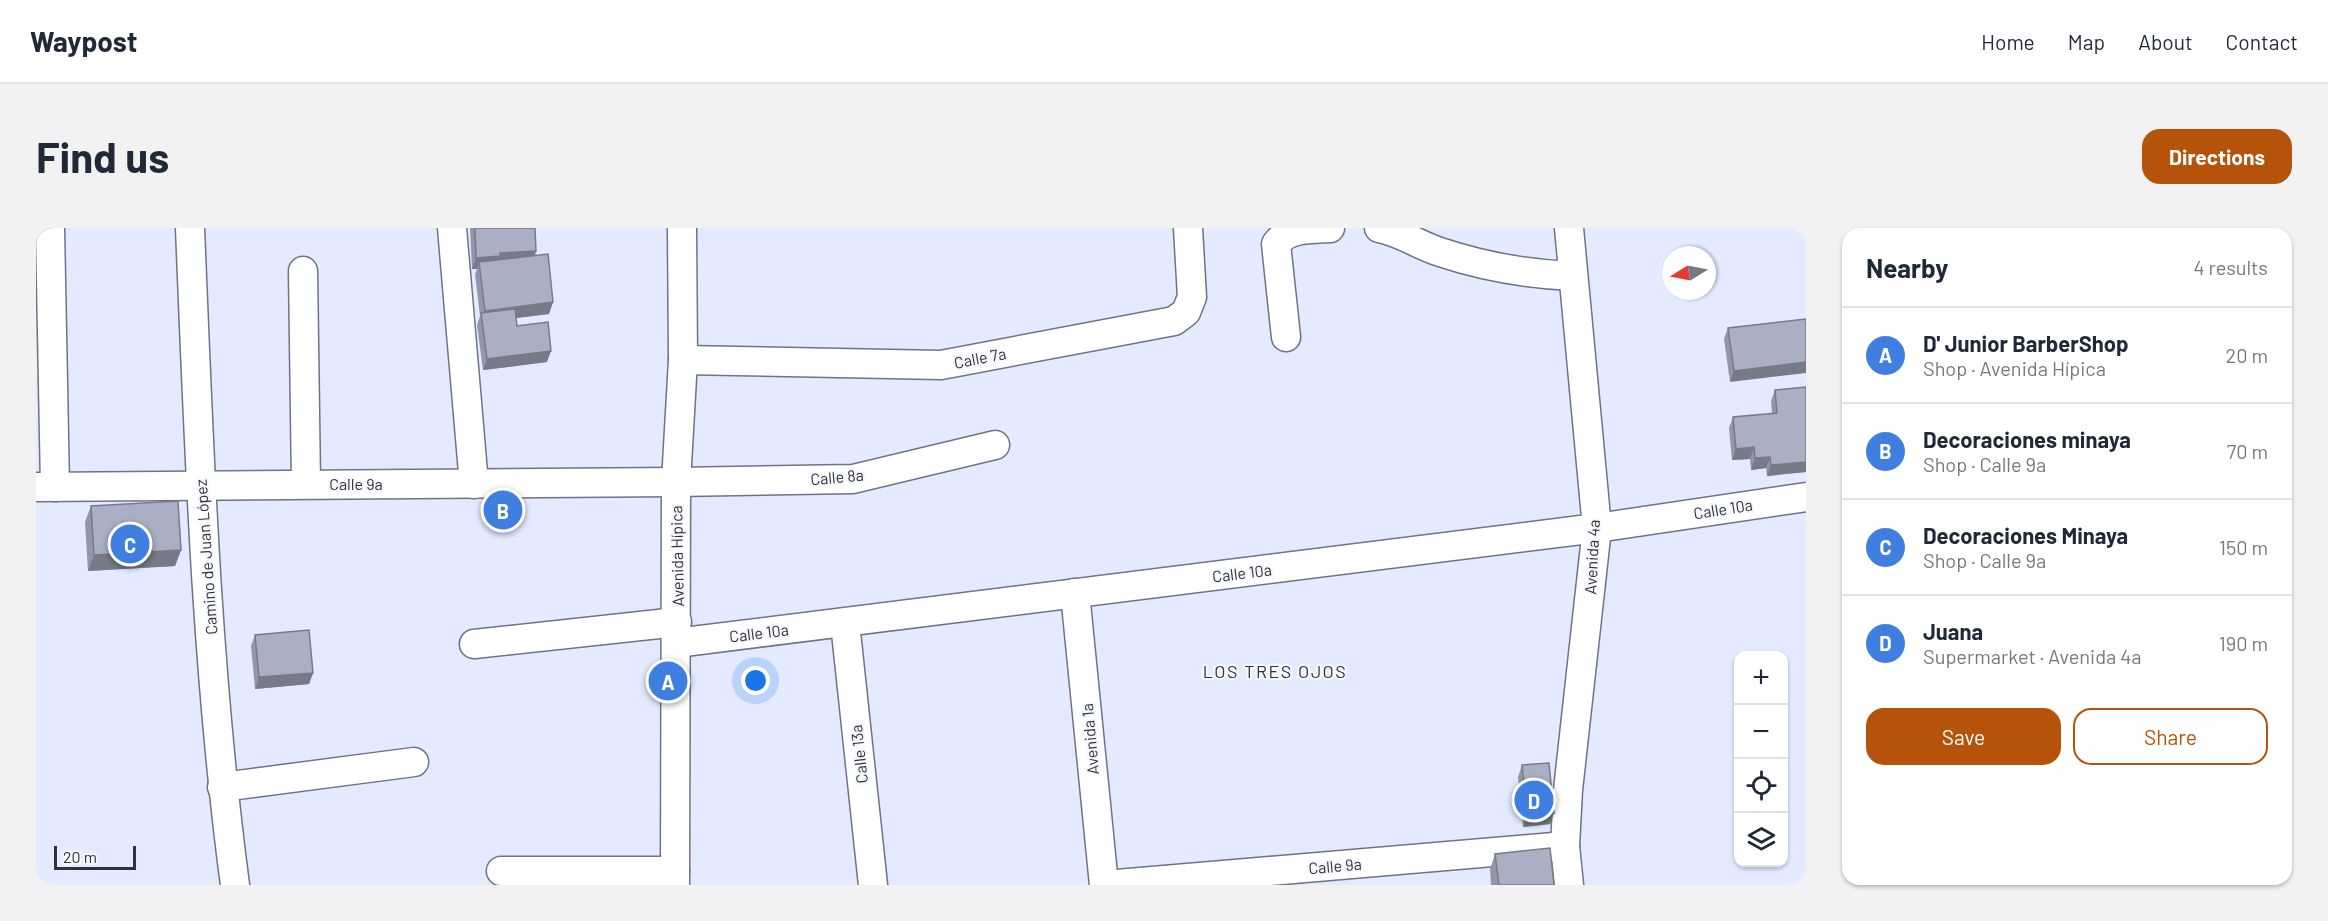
<!DOCTYPE html>
<meta charset="utf-8">
<style>
body{margin:0;font-family:Barlow,sans-serif;background:#f2f2f3;color:#1f2937}
.controls{position:absolute;right:18px;bottom:18px;display:grid;overflow:hidden;border-radius:12px;box-shadow:0 2px 4px #0004}
.controls button{width:54px;height:54px;display:grid;place-items:center;padding:0;border:0;border-bottom:2px solid #e0e1e3;background:#fff;color:#1f2937;font:30px sans-serif}
.compass{position:absolute;left:1626px;top:18px;width:54px;height:54px;border-radius:50%;background:#fff;box-shadow:0 2px 4px #0004;rotate:260deg}
.scale{position:absolute;left:18px;bottom:15px;width:82px;box-sizing:border-box;padding-left:6px;border:3px solid #31333b;border-top:0;font-size:16px;line-height:21px;white-space:nowrap;color:#31333b;-webkit-text-stroke:4px #f6f8fc;paint-order:stroke}
.you{position:absolute;left:720px;top:453px;width:21px;height:21px;margin:-15px;border:4px solid #fff;border-radius:50%;background:#1a73e8;box-shadow:0 0 0 9px #1a73e833}
.badge{display:grid;place-items:center;width:39px;height:39px;border-radius:50%;background:#b45309;color:#fff;font-size:20px;font-weight:700}
.pin{position:absolute;translate:-50% -50%;border:3px solid #fff;box-shadow:0 2px 6px #0006}
.list{margin:0;padding:0;list-style:none}
h2{display:flex;justify-content:space-between;align-items:center;height:78px;margin:0;padding:0 24px;font-size:26px}
h2 small{font-size:20px;font-weight:400;color:#747a83}
.list li{display:grid;grid-template-columns:39px 1fr auto;gap:18px;align-items:center;box-sizing:border-box;height:96px;padding:0 24px;border-top:2px solid #e0e1e3}
.list b{display:block;font-size:22px;white-space:nowrap}
.list p{margin:0;font-size:20px;white-space:nowrap;color:#747a83}
.list em{font-size:20px;font-style:normal;color:#747a83}
.actions{display:flex;gap:12px;padding:18px 24px}
.actions a{flex:1;padding:14px 0;border:2px solid #b45309;border-radius:18px;text-align:center;font-size:21px;color:#b45309}
.actions .main{background:#b45309;color:#fff}
.icon{flex:none;width:33px;height:33px;fill:none;stroke:currentColor;stroke-width:2;stroke-linecap:round;stroke-linejoin:round}
.map{position:relative;flex:none;width:1770px;height:657px;overflow:hidden;border-radius:18px}
header{display:flex;align-items:center;gap:36px;box-sizing:border-box;height:84px;padding:0 30px;background:#fff;border-bottom:2px solid #e0e1e3}
header strong{font-size:28px}
nav{display:flex;gap:33px;margin-inline-start:auto;font-size:21px}
.intro{display:flex;align-items:center;justify-content:space-between;box-sizing:border-box;height:144px;padding:0 36px}
h1{margin:0;font-size:42px}
.button{padding:15px 27px;border-radius:18px;background:#b45309;color:#fff;font-size:21px;font-weight:700}
main{display:flex;gap:36px;padding:0 36px}
aside{flex:1;background:#fff;border-radius:18px;box-shadow:0 2px 4px #0004}
.map>svg:first-child{display:block}
.lines{fill:none;stroke-linecap:round;stroke-linejoin:round}
.minor-casing{stroke:#6e7386;stroke-width:31}
.minor{stroke:#fff;stroke-width:28}
.wall{fill:#9296a8}
.shaded-wall{fill:#777a88}
.building{fill:#aaafc3;stroke:#777a88;stroke-width:1.5}
.labels{text-anchor:middle;stroke-width:4.5;stroke-linejoin:round;paint-order:stroke}
.street-label{font-size:16px;fill:#31333b;stroke:#f6f8fc}
.neighbourhood-label{font-size:18px;letter-spacing:1.5px;fill:#31333b;stroke:#f6f8fc}
</style>
<header>
<strong>Waypost</strong>
<nav><a>Home</a><a>Map</a><a>About</a><a>Contact</a></nav>
</header>
<div class="intro"><h1>Find us</h1><a class="button">Directions</a></div>
<main>
<div class="map">
<svg width="1770" height="657" viewBox="0 0 1770 657">
<rect width="100%" height="100%" fill="#e4eaff"/>
<g class="lines">
<g class="minor-casing">
<g id="minor">
<path d="M 14,0 L 19,259"/>
<path d="M 154,0 C 163,219 170,439 199,657"/>
<path d="M 416,0 L 438,256"/>
<path d="M 1343,0 C 1365,4 1382,17 1404,24 C 1449,39 1489,46 1536,48"/>
<path d="M 1533,0 L 1561,300 L 1532,562 L 1529,618 L 1533,657"/>
<path d="M 267,43 L 270,256"/>
<path d="M 1250,109 L 1240,16 C 1251,0 1274,1 1294,0"/>
<path d="M 647,132 L 905,137 L 1138,93 L 1150,84 L 1156,69 L 1152,0"/>
<path d="M 0,259 L 640,254 L 817,251 L 959,217"/>
<path d="M 1039,365 L 1068,657"/>
<path d="M 809,395 L 837,657"/>
<path d="M 640,415 L 1561,300 L 1770,269"/>
<path d="M 438,416 L 641,394"/>
<path d="M 186,559 L 378,534"/>
<path d="M 465,643 L 639,643"/>
<path d="M 639,657 L 640,254 L 647,132 L 646,0"/>
<path d="M 1069,657 L 1529,618"/>
</g>
</g>
<use href="#minor" class="minor"/>
</g>
<g class="wall">
<path d="M 434,0 L 499,0 L 500,23 L 499,27 L 517,74 L 513,86 L 480,90 L 481,98 L 511,134 L 447,142 L 441,97 L 444,88 L 439,46 L 441,41 L 436,41 Z"/>
<path d="M 1770,91 L 1694,154 L 1688,111 L 1692,100 Z"/>
<path d="M 1770,159 L 1770,244 L 1731,248 L 1730,240 L 1715,242 L 1714,231 L 1696,232 L 1693,200 L 1697,189 L 1736,186 L 1735,173 L 1739,162 Z"/>
<path d="M 55,278 L 145,322 L 139,338 L 52,343 L 49,294 Z"/>
<path d="M 219,407 L 277,445 L 273,456 L 219,461 L 215,418 Z"/>
<path d="M 1486,537 L 1514,596 L 1487,599 L 1482,549 Z"/>
<path d="M 1459,626 L 1518,657 L 1455,657 L 1454,641 Z"/>
</g>
<g class="shaded-wall">
<path d="M 500,23 L 496,35 L 443,34 L 441,41 L 436,41 L 440,30 L 464,25 Z"/>
<path d="M 517,74 L 513,86 L 446,94 L 446,91 L 449,83 Z"/>
<path d="M 515,123 L 511,134 L 447,142 L 451,131 Z"/>
<path d="M 1770,134 L 1770,145 L 1694,154 L 1698,143 Z"/>
<path d="M 1718,219 L 1714,231 L 1696,232 L 1700,221 Z"/>
<path d="M 1734,229 L 1730,240 L 1715,242 L 1719,230 Z"/>
<path d="M 1770,234 L 1770,244 L 1731,248 L 1735,237 Z"/>
<path d="M 145,322 L 139,338 L 52,343 L 58,327 Z"/>
<path d="M 277,445 L 273,456 L 219,461 L 223,449 Z"/>
<path d="M 1518,585 L 1514,596 L 1487,599 L 1491,587 Z"/>
</g>
<g class="building">
<path d="M 439,0 L 499,0 L 500,23 L 464,25 L 464,28 L 440,30 Z"/>
<path d="M 512,26 L 517,74 L 449,83 L 443,34 Z"/>
<path d="M 479,81 L 481,98 L 512,94 L 515,123 L 451,131 L 445,85 Z"/>
<path d="M 1770,91 L 1770,134 L 1698,143 L 1692,100 Z"/>
<path d="M 1770,159 L 1770,234 L 1735,237 L 1734,229 L 1719,230 L 1718,219 L 1700,221 L 1697,189 L 1741,185 L 1739,162 Z"/>
<path d="M 142,273 L 145,322 L 58,327 L 55,278 Z"/>
<path d="M 273,402 L 277,445 L 223,449 L 219,407 Z"/>
<path d="M 1513,535 L 1518,585 L 1491,587 L 1486,537 Z"/>
<path d="M 1514,620 L 1518,657 L 1463,657 L 1459,626 Z"/>
</g>
<g class="labels">
<g class="street-label">
<text transform="translate(944 130) rotate(-11)" y="6">Calle 7a</text>
<text transform="translate(801 249) rotate(-5)" y="6">Calle 8a</text>
<text x="320" y="262">Calle 9a</text>
<text transform="translate(1687 281) rotate(-9)" y="6">Calle 10a</text>
<text transform="translate(641 328) rotate(-91)" y="6">Avenida Hípica</text>
<text transform="translate(170 329) rotate(-94)" y="6">Camino de Juan López</text>
<text transform="translate(1556 329) rotate(-87)" y="6">Avenida 4a</text>
<text transform="translate(1206 345) rotate(-7)" y="6">Calle 10a</text>
<text transform="translate(723 405) rotate(-7)" y="6">Calle 10a</text>
<text transform="translate(1054 511) rotate(-95)" y="6">Avenida 1a</text>
<text transform="translate(823 526) rotate(-96)" y="6">Calle 13a</text>
<text transform="translate(1299 638) rotate(-5)" y="6">Calle 9a</text>
</g>
<g class="neighbourhood-label">
<text x="1239" y="450">LOS TRES OJOS</text>
</g>
</g>
</svg>
<div class="controls">
<button>+</button>
<button>−</button>
<button><svg class="icon" aria-label="locate" viewBox="0 0 24 24"><circle cx="12" cy="12" r="6"/><path d="M12 2v4M12 18v4M2 12h4M18 12h4"/></svg></button>
<button><svg class="icon" aria-label="layers" viewBox="0 0 24 24"><path d="M12 4l9 5-9 5-9-5zM3 14l9 5 9-5"/></svg></button>
</div>
<svg class="compass" viewBox="-18 -18 36 36"><path d="M0-13l5 13h-10z" fill="#e53935"/><path d="M0 13l5-13h-10z" fill="#747a83"/></svg>
<div class="scale">20 m</div>
<div class="you"></div>
<div class="pin badge" style="left:632px;top:453px;background:#3f7fe0">A</div>
<div class="pin badge" style="left:467px;top:282px;background:#3f7fe0">B</div>
<div class="pin badge" style="left:94px;top:316px;background:#3f7fe0">C</div>
<div class="pin badge" style="left:1498px;top:572px;background:#3f7fe0">D</div>
</div>
<aside>
<h2>Nearby<small>4 results</small></h2>
<ul class="list">
<li><span class="badge" style="background:#3f7fe0">A</span><div><b>D' Junior BarberShop</b><p>Shop · Avenida Hípica</p></div><em>20 m</em></li>
<li><span class="badge" style="background:#3f7fe0">B</span><div><b>Decoraciones minaya</b><p>Shop · Calle 9a</p></div><em>70 m</em></li>
<li><span class="badge" style="background:#3f7fe0">C</span><div><b>Decoraciones Minaya</b><p>Shop · Calle 9a</p></div><em>150 m</em></li>
<li><span class="badge" style="background:#3f7fe0">D</span><div><b>Juana</b><p>Supermarket · Avenida 4a</p></div><em>190 m</em></li>
</ul>
<div class="actions"><a class="main">Save</a><a>Share</a></div>
</aside>
</main>
